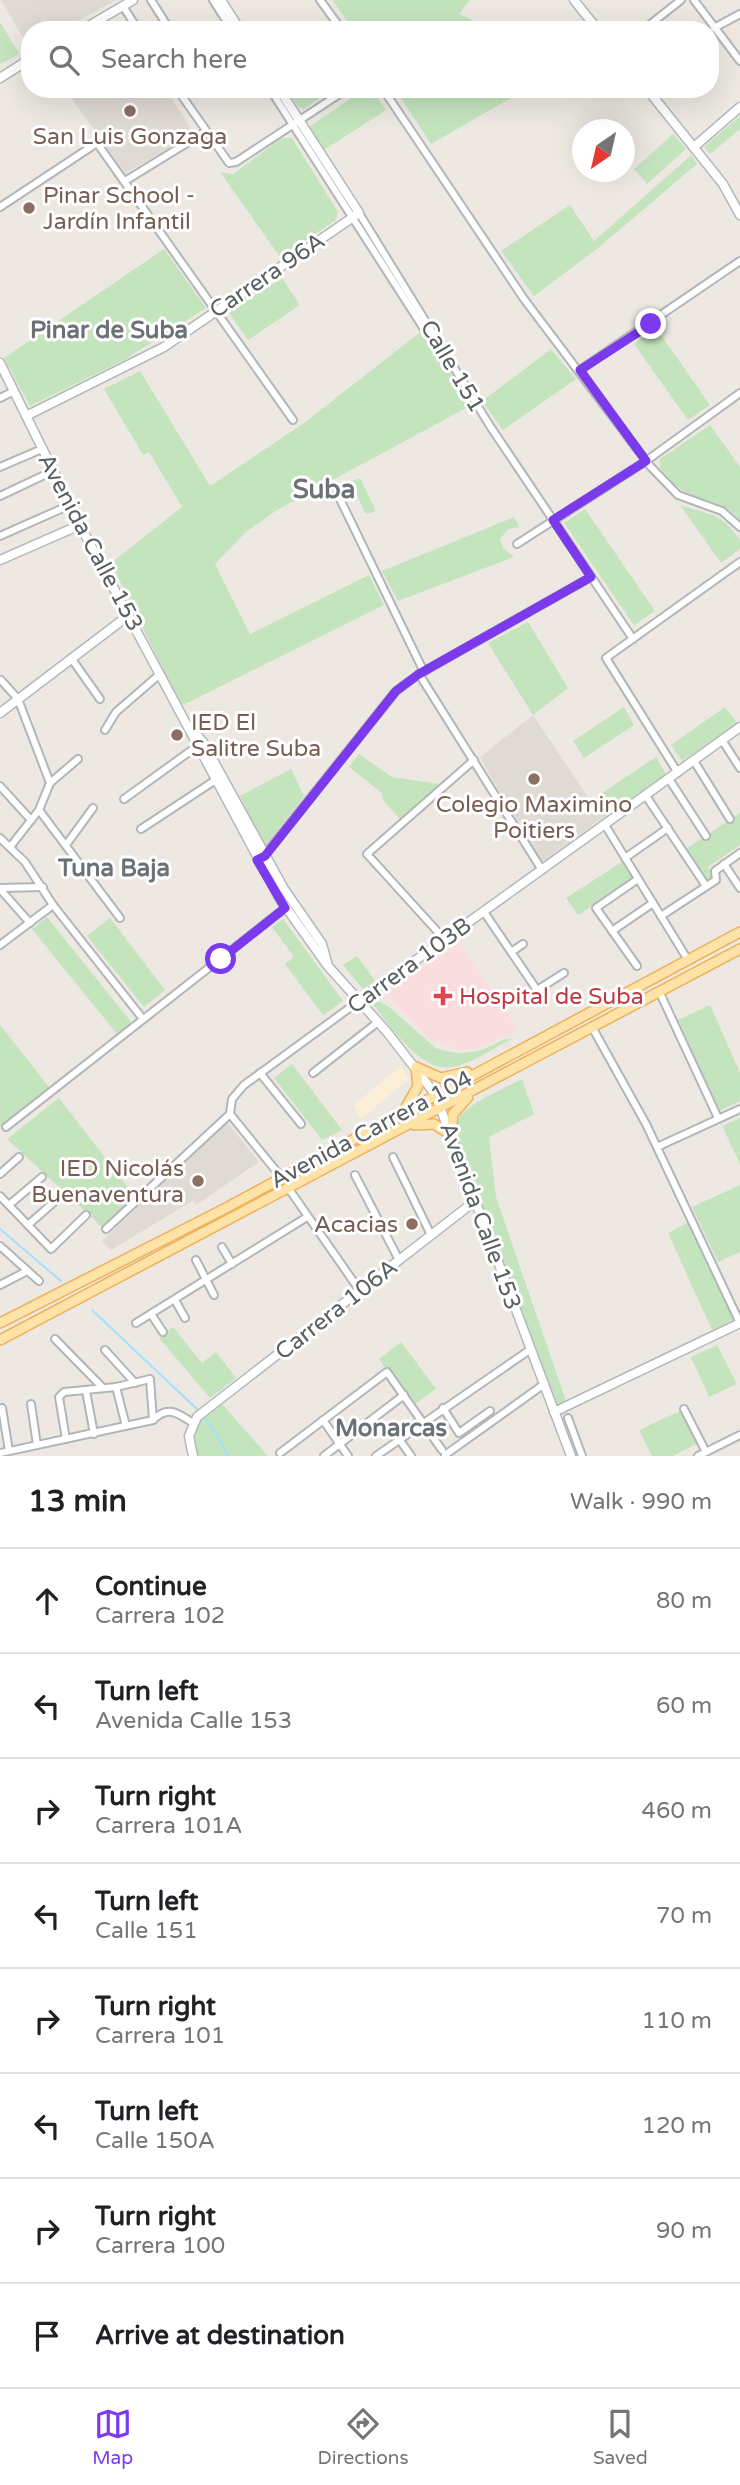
<!DOCTYPE html>
<meta charset="utf-8">
<style>
body{margin:0;font-family:"Varela Round",sans-serif;background:#f6f6f6;color:#202124}
.compass{position:absolute;left:572px;top:119px;width:63px;height:63px;border-radius:50%;background:#fff;box-shadow:0 7px 28px #0002;rotate:214deg}
.stop{position:absolute;width:21px;height:21px;margin:-16px;border:5px solid #7c3aed;border-radius:50%;background:#fff}
.stop.end{background:#7c3aed;border-color:#fff;box-shadow:0 2px 7px #0008}
.list{margin:0;padding:0;list-style:none}
h2{display:flex;justify-content:space-between;align-items:center;height:91px;margin:0;padding:0 28px;font-size:30px}
h2 small{font-size:23px;font-weight:400;color:#757577}
.list li{display:grid;grid-template-columns:46px 1fr auto;gap:21px;align-items:center;box-sizing:border-box;height:105px;padding:0 28px;border-top:2px solid #e0e0e0}
.list b{display:block;font-size:26px;white-space:nowrap}
.list p{margin:0;font-size:23px;white-space:nowrap;color:#757577}
.list em{font-size:23px;font-style:normal;color:#757577}
.icon{flex:none;width:38px;height:38px;fill:none;stroke:currentColor;stroke-width:2;stroke-linecap:round;stroke-linejoin:round}
.map{position:relative;flex:none;width:740px;height:1456px;overflow:hidden}
.search{position:absolute;background:#fff;box-shadow:0 7px 28px #0002;left:21px;right:21px;top:21px;height:77px;display:flex;align-items:center;gap:18px;box-sizing:border-box;padding:0 24px;border-radius:28px;color:#757577;font-size:26px}
.sheet{height:931px;background:#fff}
nav{display:flex;justify-content:space-around;align-items:center;box-sizing:border-box;height:98px;border-top:2px solid #e0e0e0;background:#fff;font-size:19px;color:#757577}
nav a{display:grid;justify-items:center;gap:4px}
nav .on{color:#7c3aed}
.map>svg:first-child{display:block}
.commercial{fill:#fdefd7}
.education{fill:#dfdad3}
.medical{fill:#fadddf}
.green{fill:#c4e4be}
.lines{fill:none;stroke-linecap:round;stroke-linejoin:round}
.stream{stroke:#a2e2fd;stroke-width:2}
.street-casing{stroke:#b2b6b9;stroke-width:10}
.secondary-casing{stroke:#b3b8bc;stroke-width:11}
.primary-casing{stroke:#eeb05a;stroke-width:12}
.street{stroke:#fff;stroke-width:6}
.secondary{stroke:#fff;stroke-width:8}
.primary{stroke:#fde3a7;stroke-width:9}
.route{stroke:#7c3aed;stroke-width:9}
.education-dot{fill:#8d6e63;stroke:#fff;stroke-width:2.5}
.health-dot{fill:#e0444e;stroke:#fff;stroke-width:2.5}
.labels{text-anchor:middle;stroke-width:6;stroke-linejoin:round;paint-order:stroke}
.education-label{font-size:23px;fill:#785e54;stroke:#fff}
.street-label{font-size:23px;fill:#5a5f62;stroke:#fff}
.health-label{font-size:23px;fill:#be3a42;stroke:#fff;text-anchor:start}
.neighbourhood-label{font-size:24px;font-weight:bold;fill:#6b7174;stroke:#fff}
.quarter-label{font-size:26px;font-weight:bold;fill:#6b7174;stroke:#fff}
</style>
<div class="map">
<svg width="740" height="1456" viewBox="0 0 740 1456">
<rect width="100%" height="100%" fill="#ede9e2"/>
<path class="commercial" d="M 400,1066 L 409,1079 L 361,1119 L 353,1106 Z"/>
<g class="education">
<path d="M 1,0 L 116,0 L 61,30 L 30,30 L 29,48 Z"/>
<path d="M 65,89 L 165,89 L 195,134 L 125,173 Z"/>
<path d="M 533,715 L 602,818 L 540,864 L 480,757 Z"/>
<path d="M 227,1122 L 259,1162 L 196,1205 L 194,1200 L 111,1250 L 102,1241 Z"/>
</g>
<path class="medical" d="M 459,942 L 519,1030 L 474,1049 L 458,1050 L 430,1039 L 391,1001 L 389,994 L 392,989 Z"/>
<g class="green">
<path d="M 332,0 L 470,0 L 459,14 L 471,19 L 481,30 L 354,30 Z"/>
<path d="M 0,22 L 19,54 L 1,64 L 0,63 Z"/>
<path d="M 286,89 L 333,89 L 304,109 L 298,107 Z"/>
<path d="M 365,89 L 372,89 L 386,110 L 324,150 L 309,127 Z"/>
<path d="M 395,89 L 522,89 L 523,91 L 431,144 Z"/>
<path d="M 740,116 L 740,129 L 710,154 L 704,147 Z"/>
<path d="M 673,134 L 686,149 L 647,184 L 634,169 Z"/>
<path d="M 282,138 L 292,138 L 338,212 L 336,220 L 280,257 L 220,172 L 233,174 Z"/>
<path d="M 691,155 L 697,164 L 598,248 L 534,296 L 501,251 L 570,205 L 594,241 Z"/>
<path d="M 164,249 L 206,308 L 124,360 L 30,406 L 4,358 Z"/>
<path d="M 282,278 L 300,305 L 248,340 L 229,313 Z"/>
<path d="M 428,326 L 468,407 L 277,510 L 246,532 L 215,564 L 250,634 L 369,575 L 384,605 L 181,706 L 111,563 L 182,507 L 149,452 L 143,455 L 104,389 L 140,371 L 210,486 L 304,423 Z"/>
<path d="M 656,328 L 710,405 L 688,420 L 634,344 Z"/>
<path d="M 551,349 L 576,379 L 503,430 L 482,401 Z"/>
<path d="M 710,425 L 740,467 L 740,520 C 722,500 712,504 690,494 C 677,489 669,478 660,468 L 660,459 Z"/>
<path d="M 360,478 L 376,511 L 366,514 L 350,482 Z"/>
<path d="M 680,505 C 709,515 721,512 740,540 L 740,549 L 721,563 Z"/>
<path d="M 585,509 L 655,611 L 634,625 L 564,523 Z"/>
<path d="M 514,517 L 520,527 L 508,529 L 500,539 L 503,548 L 514,557 L 398,601 L 382,571 Z"/>
<path d="M 528,622 L 568,688 L 533,715 L 488,643 Z"/>
<path d="M 624,707 L 634,725 L 584,758 L 573,741 Z"/>
<path d="M 725,707 L 737,723 L 682,761 L 671,745 Z"/>
<path d="M 359,754 L 392,777 L 439,784 L 400,819 L 383,800 L 382,793 L 349,767 Z"/>
<path d="M 656,757 L 666,774 L 602,818 L 590,801 Z"/>
<path d="M 291,769 L 304,796 L 265,846 L 240,796 Z"/>
<path d="M 740,813 L 740,845 L 708,867 L 716,880 L 706,886 L 683,851 Z"/>
<path d="M 622,862 L 633,879 L 578,915 L 566,898 Z"/>
<path d="M 47,917 L 132,1023 L 117,1034 L 32,929 Z"/>
<path d="M 110,918 L 165,990 L 144,1007 L 87,936 Z"/>
<path d="M 283,919 L 343,1001 L 323,1015 L 285,964 L 294,957 L 272,927 Z"/>
<path d="M 357,956 L 376,982 L 363,989 L 343,965 Z"/>
<path d="M 374,999 L 389,1007 L 436,1048 C 455,1055 472,1055 491,1046 C 499,1042 503,1038 512,1039 C 494,1047 472,1064 452,1067 C 419,1073 389,1023 370,1001 Z"/>
<path d="M 710,1005 L 740,1073 L 740,1101 L 720,1111 L 678,1020 Z"/>
<path d="M 0,1025 L 49,1087 L 0,1127 Z"/>
<path d="M 292,1064 L 342,1130 L 322,1140 L 274,1078 Z"/>
<path d="M 522,1079 L 534,1114 L 489,1137 L 496,1197 L 566,1401 L 553,1406 L 459,1143 C 459,1136 457,1128 458,1121 C 462,1105 507,1087 522,1079 Z"/>
<path d="M 59,1098 L 136,1198 L 102,1227 L 7,1139 Z"/>
<path d="M 740,1118 L 740,1164 L 722,1126 Z"/>
<path d="M 740,1185 L 740,1252 L 718,1262 L 692,1207 Z"/>
<path d="M 690,1221 L 734,1319 L 712,1330 L 668,1233 Z"/>
<path d="M 173,1327 L 202,1363 L 216,1352 L 236,1378 L 210,1398 L 159,1338 Z"/>
<path d="M 401,1342 L 436,1389 L 413,1405 L 379,1359 Z"/>
<path d="M 717,1345 L 737,1384 L 709,1397 L 691,1357 Z"/>
<path d="M 222,1404 L 268,1456 L 198,1456 L 195,1439 L 197,1424 Z"/>
<path d="M 684,1409 L 700,1442 L 673,1456 L 652,1456 L 639,1430 Z"/>
</g>
<g class="lines">
<g class="stream">
<path d="M 0,1229 L 61,1281"/>
<path d="M 92,1310 L 198,1410"/>
<path d="M 205,1417 L 229,1456"/>
</g>
<g class="street-casing">
<g id="street">
<path d="M 151,0 L 170,30"/>
<path d="M 213,0 L 232,30"/>
<path d="M 320,0 L 342,30"/>
<path d="M 694,0 L 740,61"/>
<path d="M 123,6 L 138,30"/>
<path d="M 714,28 L 740,14"/>
<path d="M 643,30 L 681,0"/>
<path d="M 177,89 L 229,163 L 236,162 L 347,89"/>
<path d="M 270,89 L 424,329"/>
<path d="M 383,89 L 524,299 L 650,466 L 678,495 L 722,511 L 740,527"/>
<path d="M 125,181 L 205,132"/>
<path d="M 0,207 L 97,143 L 293,420"/>
<path d="M 359,213 L 490,426 L 633,639"/>
<path d="M 580,370 L 740,261"/>
<path d="M 0,398 L 14,391"/>
<path d="M 0,467 L 42,449"/>
<path d="M 337,493 L 424,672"/>
<path d="M 0,496 L 53,471"/>
<path d="M 0,536 L 70,505"/>
<path d="M 517,544 L 646,461 L 740,393"/>
<path d="M 71,658 L 100,699"/>
<path d="M 419,674 L 542,870"/>
<path d="M 1,680 L 18,699 L 50,783"/>
<path d="M 105,730 L 116,712 L 160,674"/>
<path d="M 722,740 L 740,768"/>
<path d="M 694,761 L 730,819"/>
<path d="M 678,773 L 606,658 L 740,562"/>
<path d="M 669,779 L 706,836"/>
<path d="M 0,786 L 31,820"/>
<path d="M 646,796 L 706,886"/>
<path d="M 124,799 L 196,747"/>
<path d="M 39,810 L 120,918"/>
<path d="M 605,825 L 688,960"/>
<path d="M 141,829 L 214,781"/>
<path d="M 0,838 L 25,862 L 53,905 L 143,1019"/>
<path d="M 66,845 L 93,808"/>
<path d="M 10,847 L 39,810 L 50,783 L 78,759"/>
<path d="M 263,857 L 396,691 L 419,674 L 591,577"/>
<path d="M 625,858 L 668,828"/>
<path d="M 724,864 L 740,888"/>
<path d="M 0,888 L 43,887"/>
<path d="M 0,889 L 30,923"/>
<path d="M 484,912 L 537,990 L 564,973"/>
<path d="M 661,916 L 716,880 L 715,871 L 740,853"/>
<path d="M 612,931 L 653,903"/>
<path d="M 446,941 L 367,854 L 474,760"/>
<path d="M 0,945 L 53,905"/>
<path d="M 511,952 L 523,944"/>
<path d="M 637,966 L 596,908 L 638,879"/>
<path d="M 659,991 L 718,1118"/>
<path d="M 592,1027 L 646,1124 L 740,1323"/>
<path d="M 260,1073 L 301,1124"/>
<path d="M 313,1073 L 378,1022"/>
<path d="M 230,1114 L 281,1177"/>
<path d="M 6,1127 L 285,908"/>
<path d="M 657,1147 L 740,1109"/>
<path d="M 393,1157 L 431,1235"/>
<path d="M 0,1174 L 19,1157"/>
<path d="M 355,1175 L 399,1260"/>
<path d="M 289,1189 L 360,1291"/>
<path d="M 0,1196 L 51,1249 L 86,1215"/>
<path d="M 9,1205 L 42,1177"/>
<path d="M 28,1225 L 62,1195"/>
<path d="M 106,1229 L 230,1114 L 232,1099 L 244,1085 L 359,1001"/>
<path d="M 0,1246 L 39,1281"/>
<path d="M 222,1247 L 232,1264"/>
<path d="M 196,1260 L 214,1295"/>
<path d="M 0,1285 L 27,1271"/>
<path d="M 175,1300 L 185,1318"/>
<path d="M 151,1314 L 163,1332"/>
<path d="M 136,1323 L 307,1217"/>
<path d="M 55,1339 L 103,1388"/>
<path d="M 105,1350 L 135,1383"/>
<path d="M 116,1387 L 126,1426"/>
<path d="M 86,1391 L 94,1434"/>
<path d="M 31,1404 L 37,1445"/>
<path d="M 2,1408 L 9,1451"/>
<path d="M 443,1408 L 459,1433 L 490,1411"/>
<path d="M 684,1409 L 706,1452"/>
<path d="M 568,1418 L 582,1456"/>
<path d="M 323,1420 L 348,1456"/>
<path d="M 66,1439 L 59,1397 L 64,1392 L 116,1387 L 150,1379 L 153,1420"/>
<path d="M 399,1439 L 411,1456"/>
<path d="M 0,1453 L 153,1420 C 168,1405 178,1413 193,1423"/>
<path d="M 280,1453 L 387,1372 L 442,1450"/>
<path d="M 445,1455 L 543,1385"/>
<path d="M 324,1456 L 404,1395"/>
<path d="M 376,1456 L 531,1349"/>
<path d="M 698,1456 L 740,1435"/>
</g>
</g>
<g class="secondary-casing">
<g id="secondary">
<path d="M 221,0 L 240,30"/>
<path d="M 574,0 L 598,30"/>
<path d="M 82,30 L 133,0"/>
<path d="M 0,78 L 30,59"/>
<path d="M 647,89 L 723,184 L 740,215"/>
<path d="M 694,147 L 740,107"/>
<path d="M 0,363 L 83,531 L 280,899 L 327,965 L 387,1032 L 435,1094 L 571,1456"/>
<path d="M 26,416 L 164,347 L 359,213 L 279,89"/>
<path d="M 0,560 L 80,525"/>
<path d="M 0,713 L 129,615"/>
<path d="M 190,727 L 203,742 L 284,889 L 322,944 L 327,962"/>
<path d="M 359,1001 L 740,727"/>
<path d="M 554,1412 L 740,1323"/>
<path d="M 193,1456 L 189,1436 L 197,1417 L 475,1201"/>
</g>
</g>
<g class="primary-casing">
<g id="primary">
<path d="M 416,1067 L 441,1078 L 467,1072"/>
<path d="M 406,1107 L 418,1086 L 416,1067"/>
<path d="M 414,1125 L 434,1124 L 451,1135"/>
<path d="M 451,1135 L 453,1114 L 468,1097"/>
<path d="M 0,1323 L 224,1209 L 740,932"/>
<path d="M 0,1340 L 740,949"/>
</g>
</g>
<use href="#street" class="street"/>
<use href="#secondary" class="secondary"/>
<use href="#primary" class="primary"/>
</g>
<g class="lines">
<path class="route" d="M 221,959 L 285,908 L 257,860 L 265,856 L 396,691 L 419,674 L 591,577 L 553,520 L 646,461 L 580,370 L 651,324"/>
</g>
<g class="education-dot">
<circle cx="130" cy="111" r="7"/>
<circle cx="29" cy="208" r="7"/>
<circle cx="177" cy="735" r="7"/>
<circle cx="534" cy="779" r="7"/>
<circle cx="198" cy="1181" r="7"/>
<circle cx="412" cy="1224" r="7"/>
</g>
<path class="health-dot" d="M439.5 985.5h7v7h7v7h-7v7h-7v-7h-7v-7h7z"/>
<g class="labels">
<g class="education-label">
<text x="130" y="144">San Luis Gonzaga</text>
<text x="43" y="203" text-anchor="start">Pinar School -<tspan x="43" dy="26">Jardín Infantil</tspan></text>
<text x="191" y="730" text-anchor="start">IED El<tspan x="191" dy="26">Salitre Suba</tspan></text>
<text x="534" y="812">Colegio Maximino<tspan x="534" dy="26">Poitiers</tspan></text>
<text x="184" y="1176" text-anchor="end">IED Nicolás<tspan x="184" dy="26">Buenaventura</tspan></text>
<text x="398" y="1232" text-anchor="end">Acacias</text>
</g>
<g class="street-label">
<text transform="translate(267 275) rotate(-34)" y="8">Carrera 96A</text>
<text transform="translate(453 366) rotate(59)" y="8">Calle 151</text>
<text transform="translate(91 542) rotate(62)" y="8">Avenida Calle 153</text>
<text transform="translate(409 965) rotate(-36)" y="8">Carrera 103B</text>
<text transform="translate(371 1129) rotate(-28)" y="8">Avenida Carrera 104</text>
<text transform="translate(481 1216) rotate(70)" y="8">Avenida Calle 153</text>
<text transform="translate(336 1309) rotate(-38)" y="8">Carrera 106A</text>
</g>
<g class="health-label">
<text x="459" y="1004">Hospital de Suba</text>
</g>
<g class="neighbourhood-label">
<text x="109" y="338">Pinar de Suba</text>
<text x="114" y="876">Tuna Baja</text>
<text x="391" y="1436">Monarcas</text>
</g>
<g class="quarter-label">
<text x="324" y="498">Suba</text>
</g>
</g>
</svg>
<svg class="compass" viewBox="-18 -18 36 36"><path d="M0-13l5 13h-10z" fill="#e53935"/><path d="M0 13l5-13h-10z" fill="#757577"/></svg>
<div class="stop" style="left:221px;top:959px"></div>
<div class="stop end" style="left:651px;top:324px"></div>
<div class="search"><svg class="icon" aria-label="search" viewBox="0 0 24 24"><circle cx="10" cy="10" r="6"/><path d="M15 15l6 6"/></svg>Search here</div>
</div>
<section class="sheet">
<h2>13 min<small>Walk · 990 m</small></h2>
<ul class="list">
<li><svg class="icon" aria-label="ahead" viewBox="0 0 24 24"><path d="M12 20V5M6 11l6-6 6 6"/></svg><div><b>Continue</b><p>Carrera 102</p></div><em>80 m</em></li>
<li><svg class="icon" aria-label="left" viewBox="0 0 24 24"><path d="M17 20v-9H6M10 6l-5 5 5 5"/></svg><div><b>Turn left</b><p>Avenida Calle 153</p></div><em>60 m</em></li>
<li><svg class="icon" aria-label="right" viewBox="0 0 24 24"><path d="M7 20v-9h11M14 6l5 5-5 5"/></svg><div><b>Turn right</b><p>Carrera 101A</p></div><em>460 m</em></li>
<li><svg class="icon" aria-label="left" viewBox="0 0 24 24"><path d="M17 20v-9H6M10 6l-5 5 5 5"/></svg><div><b>Turn left</b><p>Calle 151</p></div><em>70 m</em></li>
<li><svg class="icon" aria-label="right" viewBox="0 0 24 24"><path d="M7 20v-9h11M14 6l5 5-5 5"/></svg><div><b>Turn right</b><p>Carrera 101</p></div><em>110 m</em></li>
<li><svg class="icon" aria-label="left" viewBox="0 0 24 24"><path d="M17 20v-9H6M10 6l-5 5 5 5"/></svg><div><b>Turn left</b><p>Calle 150A</p></div><em>120 m</em></li>
<li><svg class="icon" aria-label="right" viewBox="0 0 24 24"><path d="M7 20v-9h11M14 6l5 5-5 5"/></svg><div><b>Turn right</b><p>Carrera 100</p></div><em>90 m</em></li>
<li><svg class="icon" aria-label="arrive" viewBox="0 0 24 24"><path d="M6 21V4h12l-3 4 3 4H6"/></svg><div><b>Arrive at destination</b></div></li>
</ul>
</section>
<nav>
<a class="on"><svg class="icon" aria-label="map" viewBox="0 0 24 24"><path d="M3 6l6-2 6 2 6-2v14l-6 2-6-2-6 2zM9 4v14M15 6v14"/></svg>Map</a>
<a><svg class="icon" aria-label="directions" viewBox="0 0 24 24"><path d="M12 3l9 9-9 9-9-9zM9 14v-3h6M13 9l2 2-2 2"/></svg>Directions</a>
<a><svg class="icon" aria-label="saved" viewBox="0 0 24 24"><path d="M7 4h10v16l-5-4-5 4z"/></svg>Saved</a>
</nav>
